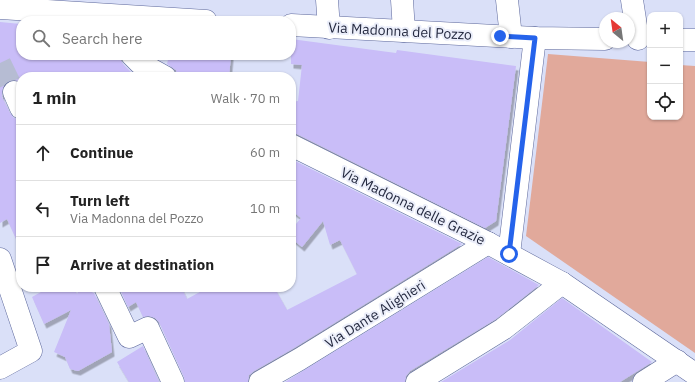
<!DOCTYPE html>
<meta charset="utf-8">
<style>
body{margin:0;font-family:"IBM Plex Sans",sans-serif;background:#f2f2f2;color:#222}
.controls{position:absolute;right:12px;top:12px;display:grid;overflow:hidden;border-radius:8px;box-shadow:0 1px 3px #0004}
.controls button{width:36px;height:36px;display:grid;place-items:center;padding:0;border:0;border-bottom:1px solid #e0e0e0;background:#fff;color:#222;font:20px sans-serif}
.compass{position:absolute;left:599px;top:12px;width:36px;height:36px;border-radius:50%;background:#fff;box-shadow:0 1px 3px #0004;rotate:331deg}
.stop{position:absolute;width:12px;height:12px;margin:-9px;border:3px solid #2563eb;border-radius:50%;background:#fff}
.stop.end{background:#2563eb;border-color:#fff;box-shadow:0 1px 4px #0008}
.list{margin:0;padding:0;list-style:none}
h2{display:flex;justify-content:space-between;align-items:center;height:52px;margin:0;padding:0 16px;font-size:17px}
h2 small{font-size:13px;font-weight:400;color:#767676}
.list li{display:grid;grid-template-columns:26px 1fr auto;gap:12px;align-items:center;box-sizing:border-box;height:56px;padding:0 16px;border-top:1px solid #e0e0e0}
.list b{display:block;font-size:15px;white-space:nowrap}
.list p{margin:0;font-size:13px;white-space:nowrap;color:#767676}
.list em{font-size:13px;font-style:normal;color:#767676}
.icon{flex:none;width:22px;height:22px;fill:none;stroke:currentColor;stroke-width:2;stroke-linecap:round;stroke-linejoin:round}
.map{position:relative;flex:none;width:695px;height:382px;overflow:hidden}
.search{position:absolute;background:#fff;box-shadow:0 1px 3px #0004;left:16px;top:16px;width:280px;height:44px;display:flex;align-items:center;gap:10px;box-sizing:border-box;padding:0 14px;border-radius:16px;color:#767676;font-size:15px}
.panel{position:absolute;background:#fff;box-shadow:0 1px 3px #0004;left:16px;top:72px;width:280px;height:220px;border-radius:16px}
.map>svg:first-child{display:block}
.green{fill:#e1a99b}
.building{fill:#c9bdf8;filter:url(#shadow)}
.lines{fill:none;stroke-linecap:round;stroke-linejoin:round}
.street-tunnel{stroke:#b6bcd3;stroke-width:22;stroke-dasharray:22 11;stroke-linecap:butt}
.street-casing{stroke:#5d689c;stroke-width:23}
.street{stroke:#fff;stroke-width:22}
.route{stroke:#2563eb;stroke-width:5}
.labels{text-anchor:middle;stroke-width:4;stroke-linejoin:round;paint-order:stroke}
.street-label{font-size:14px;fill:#252a40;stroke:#ebeefa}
</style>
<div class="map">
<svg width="695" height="382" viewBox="0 0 695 382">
<defs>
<filter id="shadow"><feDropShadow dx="2.5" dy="4.5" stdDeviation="0" flood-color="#0004"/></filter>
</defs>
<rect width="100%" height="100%" fill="#dae0f8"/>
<path class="green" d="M 548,54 L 650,62 L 650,117 L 680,117 L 680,65 L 695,66 L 695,353 L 526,236 Z"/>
<g class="building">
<path d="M 0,22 L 21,24 L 21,55 L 120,55 L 120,59 L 123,64 L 131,72 L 139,77 L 21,77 L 21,82 L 15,80 L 9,80 L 4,85 L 2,91 L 2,97 L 10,113 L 14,118 L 21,120 L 21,250 L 7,219 L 0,223 Z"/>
<path d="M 291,39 L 396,53 L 397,50 L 516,66 L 496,221 L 485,228 L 297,134 L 291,133 L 291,102 L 298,101 L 302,65 L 291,64 Z"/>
<path d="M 169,55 L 231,55 L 229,77 L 177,77 L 176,70 L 167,64 Z"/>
<path d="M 291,159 L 462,244 L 294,348 L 254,371 L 249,375 L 248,382 L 185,382 L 184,377 L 159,322 L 155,318 L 149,316 L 143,317 L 136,302 L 128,307 L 119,287 L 181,287 L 187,299 L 209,287 L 274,287 L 287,310 L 357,274 L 340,240 L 330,245 L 323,221 L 302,247 L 291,238 L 291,230 L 301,218 L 291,210 Z"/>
<path d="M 488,257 L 539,285 L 496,319 L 410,371 L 406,376 L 405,382 L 285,382 Z"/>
<path d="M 39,287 L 73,287 L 77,294 L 80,287 L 94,293 L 109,324 L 112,352 L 78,371 L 70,369 L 65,357 L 54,352 L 71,310 L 44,324 L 32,297 L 41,292 Z"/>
<path d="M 562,298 L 652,362 L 620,382 L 441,382 L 510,340 Z"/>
<path d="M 143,346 L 159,382 L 129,382 L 117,362 Z"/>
</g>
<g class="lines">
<path class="street-tunnel" d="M 0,63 L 14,92"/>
<g class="street-casing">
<g id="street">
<path d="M 327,0 L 329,28"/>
<path d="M 402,0 L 404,31"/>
<path d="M 507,0 L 511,37"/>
<path d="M 632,0 L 638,39"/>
<path d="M 0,8 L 206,21"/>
<path d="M 291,25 L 535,38 L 605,39"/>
<path d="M 680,40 L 695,40"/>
<path d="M 132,55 L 140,63 L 165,77"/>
<path d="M 14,92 L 21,108"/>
<path d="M 291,145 L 488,243 L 562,283 L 695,374"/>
<path d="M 509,254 L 535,38"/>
<path d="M 0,259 L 31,351 L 0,368"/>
<path d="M 105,287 L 129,337 L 148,328 L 173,382"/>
<path d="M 260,382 L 300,359 L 488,243"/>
<path d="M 417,382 L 503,329 L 562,283"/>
<path d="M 644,382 L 677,361"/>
</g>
</g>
<use href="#street" class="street"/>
</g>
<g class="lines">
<path class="route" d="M 500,36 L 535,38 L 509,254"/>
</g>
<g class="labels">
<g class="street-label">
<text transform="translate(400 31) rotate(3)" y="5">Via Madonna del Pozzo</text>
<text transform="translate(413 206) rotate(26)" y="5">Via Madonna delle Grazie</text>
<text transform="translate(375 314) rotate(-32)" y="5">Via Dante Alighieri</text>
</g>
</g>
</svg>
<div class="controls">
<button>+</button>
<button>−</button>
<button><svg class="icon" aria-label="locate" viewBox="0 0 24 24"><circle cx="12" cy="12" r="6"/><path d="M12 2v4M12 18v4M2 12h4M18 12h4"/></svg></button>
</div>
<svg class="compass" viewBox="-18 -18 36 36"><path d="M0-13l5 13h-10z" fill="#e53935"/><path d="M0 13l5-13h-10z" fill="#767676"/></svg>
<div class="stop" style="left:509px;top:254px"></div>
<div class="stop end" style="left:500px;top:36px"></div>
<div class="search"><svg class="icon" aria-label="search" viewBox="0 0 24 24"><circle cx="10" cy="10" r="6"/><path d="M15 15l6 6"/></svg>Search here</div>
<section class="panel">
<h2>1 min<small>Walk · 70 m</small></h2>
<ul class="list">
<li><svg class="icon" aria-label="ahead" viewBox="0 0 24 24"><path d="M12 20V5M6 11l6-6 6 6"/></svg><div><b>Continue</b></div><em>60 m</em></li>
<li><svg class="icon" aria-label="left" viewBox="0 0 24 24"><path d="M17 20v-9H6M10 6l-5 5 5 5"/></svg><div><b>Turn left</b><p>Via Madonna del Pozzo</p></div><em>10 m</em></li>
<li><svg class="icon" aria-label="arrive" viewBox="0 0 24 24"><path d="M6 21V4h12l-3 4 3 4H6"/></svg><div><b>Arrive at destination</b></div></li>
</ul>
</section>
</div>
